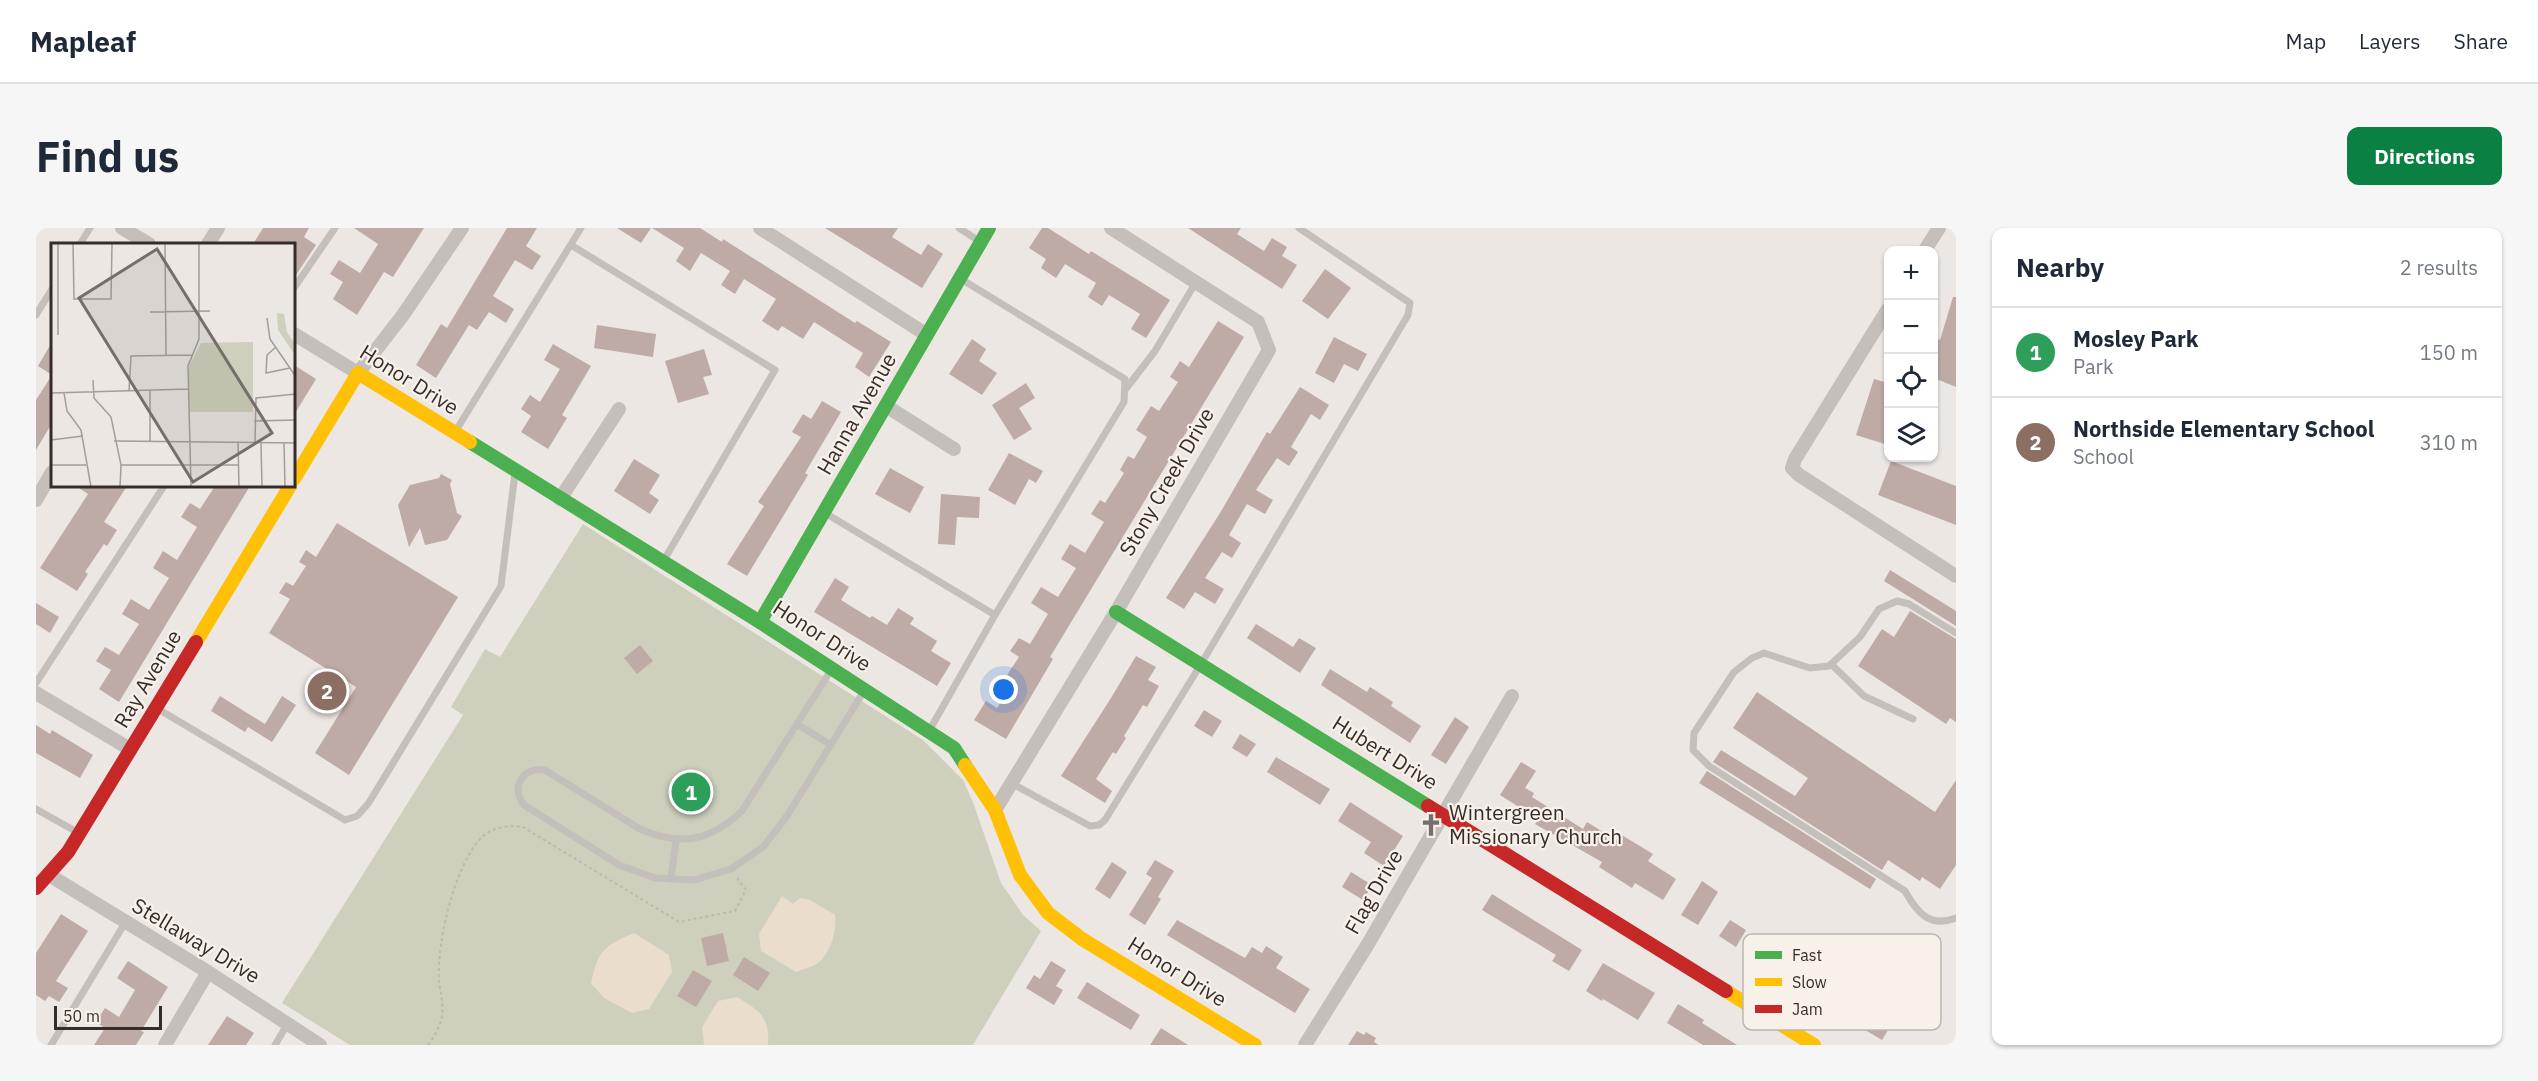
<!DOCTYPE html>
<meta charset="utf-8">
<style>
body{margin:0;font-family:"IBM Plex Sans",sans-serif;background:#f6f6f7;color:#1f2937}
.controls{position:absolute;right:18px;top:18px;display:grid;overflow:hidden;border-radius:12px;box-shadow:0 2px 4px #0004}
.controls button{width:54px;height:54px;display:grid;place-items:center;padding:0;border:0;border-bottom:2px solid #e0e1e3;background:#fff;color:#1f2937;font:30px sans-serif}
.scale{position:absolute;left:18px;bottom:15px;width:108px;box-sizing:border-box;padding-left:6px;border:3px solid #362d2a;border-top:0;font-size:16px;line-height:21px;white-space:nowrap;color:#362d2a;-webkit-text-stroke:4px #f8f1ea;paint-order:stroke}
.you{position:absolute;left:968px;top:462px;width:21px;height:21px;margin:-15px;border:4px solid #fff;border-radius:50%;background:#1a73e8;box-shadow:0 0 0 9px #1a73e833}
.badge{display:grid;place-items:center;width:39px;height:39px;border-radius:50%;background:#0b8043;color:#fff;font-size:20px;font-weight:700}
.pin{position:absolute;translate:-50% -50%;border:3px solid #fff;box-shadow:0 2px 6px #0006}
.list{margin:0;padding:0;list-style:none}
h2{display:flex;justify-content:space-between;align-items:center;height:78px;margin:0;padding:0 24px;font-size:26px}
h2 small{font-size:20px;font-weight:400;color:#747a83}
.list li{display:grid;grid-template-columns:39px 1fr auto;gap:18px;align-items:center;box-sizing:border-box;height:90px;padding:0 24px;border-top:2px solid #e0e1e3}
.list b{display:block;font-size:22px;white-space:nowrap}
.list p{margin:0;font-size:20px;white-space:nowrap;color:#747a83}
.list em{font-size:20px;font-style:normal;color:#747a83}
.icon{flex:none;width:33px;height:33px;fill:none;stroke:currentColor;stroke-width:2;stroke-linecap:round;stroke-linejoin:round}
.map{position:relative;flex:none;width:1920px;height:817px;overflow:hidden;border-radius:12px}
header{display:flex;align-items:center;gap:36px;box-sizing:border-box;height:84px;padding:0 30px;background:#fff;border-bottom:2px solid #e0e1e3}
header strong{font-size:28px}
nav{display:flex;gap:33px;margin-inline-start:auto;font-size:21px}
.intro{display:flex;align-items:center;justify-content:space-between;box-sizing:border-box;height:144px;padding:0 36px}
h1{margin:0;font-size:42px}
.button{padding:15px 27px;border-radius:12px;background:#0b8043;color:#fff;font-size:21px;font-weight:700}
main{display:flex;gap:36px;padding:0 36px}
aside{flex:1;background:#fff;border-radius:12px;box-shadow:0 2px 4px #0004}
.map>svg:first-child{display:block}
.green{fill:#ced0bd}
.sand{fill:#eaddcb}
.building{fill:#beaba6}
.lines{fill:none;stroke-linecap:round;stroke-linejoin:round}
.path{stroke:#beb7b3;stroke-width:2;stroke-dasharray:3 3;stroke-linecap:butt}
.lane{stroke:#c5bfbb;stroke-width:7}
.street{stroke:#c5bfbb;stroke-width:14}
.fast{stroke:#4caf50;stroke-width:14}
.slow{stroke:#ffc107;stroke-width:14}
.jam{stroke:#c62828;stroke-width:14}
.labels{text-anchor:middle;stroke-width:4.5;stroke-linejoin:round;paint-order:stroke}
.street-label{font-size:21px;fill:#362d2a;stroke:#f8f1ea}
.poi-label{font-size:21px;fill:#362d2a;stroke:#f8f1ea;text-anchor:start}
.inset-road{fill:none;stroke:#a39d98;stroke-width:1.5}
.view{fill:#766e6a;fill-opacity:0.15;stroke:#766e6a;stroke-width:3}
.inset-edge{fill:none;stroke:#362d2a;stroke-width:3}
.key{fill:#f8f1ea;stroke:#beb6b0;stroke-width:1.5}
.key-label{font-size:16px;fill:#362d2a}
</style>
<header>
<strong>Mapleaf</strong>
<nav><a>Map</a><a>Layers</a><a>Share</a></nav>
</header>
<div class="intro"><h1>Find us</h1><a class="button">Directions</a></div>
<main>
<div class="map">
<svg width="1920" height="817" viewBox="0 0 1920 817">
<rect width="100%" height="100%" fill="#ece7e2"/>
<path class="green" d="M 547,296 L 887,512 L 927,552 L 938,577 L 965,655 L 987,687 L 1005,703 L 937,817 L 314,817 L 246,775 L 427,487 L 415,479 L 449,421 L 464,429 Z"/>
<g class="sand">
<path d="M 746,668 L 757,676 L 764,670 L 774,672 L 799,687 C 801,702 795,725 782,735 C 777,739 766,741 760,744 L 725,723 L 723,706 Z"/>
<path d="M 598,705 L 633,727 L 636,744 L 613,781 L 596,785 L 568,770 L 555,755 C 562,722 568,718 598,705 Z"/>
<path d="M 701,769 C 723,782 734,789 732,817 L 668,817 L 666,799 L 682,773 Z"/>
</g>
<g class="building">
<path d="M 227,0 L 273,0 L 268,9 L 280,17 L 258,50 L 258,16 L 217,16 Z"/>
<path d="M 318,0 L 388,0 L 357,49 L 348,44 L 321,87 L 297,71 L 307,54 L 294,46 L 303,32 L 324,45 L 342,16 Z"/>
<path d="M 471,0 L 501,0 L 490,18 L 505,28 L 496,42 L 479,32 L 457,68 L 478,81 L 470,95 L 453,84 L 441,102 L 433,97 L 400,150 L 380,137 L 405,96 L 411,100 Z"/>
<path d="M 581,0 L 615,0 L 605,15 Z"/>
<path d="M 616,0 L 664,0 L 686,14 L 687,11 L 819,95 L 821,93 L 855,114 L 833,149 L 819,139 L 827,125 L 778,94 L 767,111 L 746,98 L 742,103 L 726,93 L 740,71 L 708,51 L 699,66 L 685,57 L 694,43 L 665,25 L 654,43 L 640,33 L 648,20 Z"/>
<path d="M 789,0 L 862,0 L 856,9 L 885,27 L 892,16 L 907,26 L 886,60 Z"/>
<path d="M 1006,0 L 1012,0 L 1053,26 L 1055,23 L 1134,72 L 1110,110 L 1095,101 L 1104,86 L 1073,67 L 1066,78 L 1052,69 L 1060,55 L 1029,36 L 1020,50 L 1005,40 L 1010,31 L 993,20 Z"/>
<path d="M 1152,0 L 1205,0 L 1201,6 L 1228,23 L 1236,10 L 1251,19 L 1246,28 L 1261,37 L 1246,61 Z"/>
<path d="M 1289,41 L 1315,60 L 1292,91 L 1266,73 Z"/>
<path d="M 1917,69 L 1920,69 L 1920,159 L 1898,150 L 1898,110 L 1904,112 Z"/>
<path d="M 1182,93 L 1208,109 L 1014,429 L 1017,431 L 970,511 L 938,492 L 950,473 L 961,480 L 979,452 L 971,447 L 983,429 L 974,423 L 983,410 L 994,416 L 1012,386 L 995,375 L 1005,359 L 1022,369 L 1040,340 L 1025,331 L 1034,316 L 1049,325 L 1068,294 L 1055,286 L 1064,272 L 1069,275 L 1088,245 L 1084,242 L 1092,228 L 1098,231 L 1111,209 L 1100,202 L 1115,178 L 1123,183 L 1142,154 L 1134,149 L 1144,133 L 1153,139 Z"/>
<path d="M 561,97 L 620,106 L 617,129 L 558,120 Z"/>
<path d="M 1298,109 L 1331,126 L 1322,143 L 1308,136 L 1298,155 L 1279,145 Z"/>
<path d="M 936,111 L 950,121 L 943,133 L 961,145 L 946,167 L 913,146 Z"/>
<path d="M 16,114 L 16,195 L 0,222 L 0,172 L 16,147 L 2,138 Z"/>
<path d="M 517,116 L 555,138 L 526,187 L 531,190 L 512,221 L 485,204 L 495,188 L 485,181 L 494,167 L 504,174 L 524,141 L 508,132 Z"/>
<path d="M 668,121 L 676,147 L 667,149 L 673,166 L 642,175 L 629,133 Z"/>
<path d="M 258,137 L 280,151 L 258,187 Z"/>
<path d="M 1838,151 L 1852,155 L 1852,217 L 1820,207 Z"/>
<path d="M 990,155 L 999,170 L 983,180 L 996,201 L 978,212 L 956,177 Z"/>
<path d="M 1264,159 L 1293,177 L 1284,192 L 1275,186 L 1255,219 L 1262,224 L 1253,238 L 1241,230 L 1220,262 L 1237,272 L 1229,286 L 1211,276 L 1193,307 L 1205,315 L 1196,330 L 1186,324 L 1169,350 L 1188,361 L 1179,376 L 1159,364 L 1148,381 L 1130,370 L 1184,285 L 1231,204 L 1234,206 Z"/>
<path d="M 786,173 L 805,184 L 769,245 L 772,247 L 711,348 L 691,336 L 728,278 L 722,274 L 765,209 L 756,204 L 767,186 L 775,191 Z"/>
<path d="M 973,225 L 1007,243 L 1000,255 L 993,251 L 979,277 L 952,262 Z"/>
<path d="M 598,231 L 624,247 L 613,265 L 623,272 L 614,286 L 578,263 Z"/>
<path d="M 1855,233 L 1920,258 L 1920,297 L 1842,267 Z"/>
<path d="M 854,240 L 888,259 L 874,285 L 839,266 Z"/>
<path d="M 405,246 L 416,252 L 414,256 L 421,285 L 426,288 L 411,312 L 389,317 L 384,300 L 373,319 L 362,277 L 374,257 L 403,250 Z"/>
<path d="M 40,258 L 91,258 L 68,294 L 81,302 L 71,318 L 68,316 L 49,344 L 52,346 L 41,363 L 4,340 L 52,266 Z"/>
<path d="M 179,258 L 214,258 L 83,474 L 63,461 L 75,442 L 60,433 L 69,419 L 83,427 L 103,396 L 86,386 L 95,371 L 113,382 L 133,350 L 117,340 L 127,323 L 141,332 L 161,299 L 145,289 L 154,275 L 164,281 Z"/>
<path d="M 905,266 L 944,269 L 943,290 L 921,289 L 919,317 L 902,316 Z"/>
<path d="M 301,295 L 422,369 L 313,547 L 279,525 L 320,459 L 233,405 L 254,371 L 243,365 L 250,354 L 257,358 L 270,338 L 263,334 L 270,322 L 280,329 Z"/>
<path d="M 1854,342 L 1920,383 L 1920,398 L 1848,353 Z"/>
<path d="M 799,350 L 813,359 L 805,372 L 834,390 L 836,388 L 851,397 L 862,380 L 878,390 L 874,396 L 901,413 L 895,423 L 915,435 L 901,458 L 778,384 Z"/>
<path d="M 0,375 L 23,389 L 14,405 L 0,396 Z"/>
<path d="M 1874,383 L 1920,411 L 1920,494 L 1914,490 L 1910,496 L 1822,438 L 1846,401 L 1858,409 Z"/>
<path d="M 1220,396 L 1257,419 L 1263,410 L 1280,420 L 1264,445 L 1211,410 Z"/>
<path d="M 604,417 L 617,433 L 601,446 L 588,430 Z"/>
<path d="M 1100,428 L 1120,439 L 1112,452 L 1123,458 L 1111,479 L 1107,477 L 1088,508 L 1090,510 L 1080,526 L 1077,524 L 1060,551 L 1076,563 L 1069,575 L 1025,548 L 1075,470 Z"/>
<path d="M 1294,441 L 1331,464 L 1334,459 L 1357,474 L 1355,478 L 1385,498 L 1374,515 L 1285,457 Z"/>
<path d="M 1721,464 L 1899,584 L 1920,552 L 1920,637 L 1904,661 L 1886,649 L 1884,653 L 1852,632 L 1846,642 L 1677,534 L 1685,522 L 1759,568 L 1772,550 L 1697,500 Z"/>
<path d="M 184,468 L 229,496 L 246,468 L 260,477 L 236,514 L 212,499 L 209,504 L 175,483 Z"/>
<path d="M 1168,482 L 1186,493 L 1176,509 L 1158,498 Z"/>
<path d="M 1419,489 L 1433,499 L 1410,536 L 1395,527 Z"/>
<path d="M 0,497 L 14,506 L 16,502 L 57,527 L 44,550 L 0,525 Z"/>
<path d="M 1204,506 L 1220,516 L 1211,529 L 1196,520 Z"/>
<path d="M 1240,529 L 1294,561 L 1284,577 L 1231,544 Z"/>
<path d="M 1485,534 L 1500,543 L 1489,560 L 1498,565 L 1496,569 L 1547,601 L 1551,594 L 1580,612 L 1584,606 L 1617,626 L 1612,633 L 1640,651 L 1627,672 L 1599,655 L 1596,660 L 1563,639 L 1566,634 L 1499,596 L 1502,591 L 1464,567 Z"/>
<path d="M 1671,543 L 1840,651 L 1834,661 L 1663,555 Z"/>
<path d="M 1314,574 L 1367,608 L 1348,638 L 1328,625 L 1335,614 L 1302,593 Z"/>
<path d="M 1119,632 L 1138,643 L 1122,669 L 1125,671 L 1109,697 L 1093,687 L 1116,650 L 1110,646 Z"/>
<path d="M 1076,634 L 1091,644 L 1074,671 L 1059,661 Z"/>
<path d="M 1315,644 L 1336,657 L 1327,672 L 1306,659 Z"/>
<path d="M 1666,653 L 1682,664 L 1662,697 L 1645,687 Z"/>
<path d="M 1456,666 L 1546,722 L 1533,743 L 1516,733 L 1520,727 L 1446,682 Z"/>
<path d="M 25,686 L 52,703 L 20,753 L 32,760 L 23,774 L 13,768 L 9,773 L 0,767 L 0,725 Z"/>
<path d="M 1141,692 L 1209,730 L 1216,719 L 1226,725 L 1230,718 L 1247,729 L 1240,740 L 1274,761 L 1259,785 L 1131,707 Z"/>
<path d="M 1694,692 L 1710,702 L 1700,719 L 1683,708 Z"/>
<path d="M 687,705 L 693,733 L 671,738 L 665,710 Z"/>
<path d="M 1733,708 L 1818,759 L 1814,765 L 1857,794 L 1846,812 L 1829,802 L 1831,800 L 1782,769 L 1781,772 L 1719,731 Z"/>
<path d="M 708,729 L 734,745 L 722,763 L 697,747 Z"/>
<path d="M 92,733 L 132,759 L 105,803 L 108,804 L 100,817 L 58,817 L 69,800 L 60,794 L 69,780 L 83,789 L 99,762 L 81,750 Z"/>
<path d="M 1015,733 L 1030,742 L 1020,758 L 1027,762 L 1018,777 L 990,760 L 998,747 L 1004,751 Z"/>
<path d="M 1567,735 L 1619,765 L 1602,792 L 1567,771 L 1566,773 L 1550,763 Z"/>
<path d="M 657,742 L 676,753 L 660,779 L 641,768 Z"/>
<path d="M 1051,754 L 1104,787 L 1095,802 L 1041,770 Z"/>
<path d="M 1642,776 L 1668,792 L 1666,795 L 1701,817 L 1667,817 L 1631,795 Z"/>
<path d="M 191,788 L 218,805 L 210,817 L 172,817 Z"/>
<path d="M 1125,800 L 1152,817 L 1114,817 Z"/>
<path d="M 1321,803 L 1328,807 L 1330,804 L 1340,810 L 1338,814 L 1343,817 L 1312,817 Z"/>
</g>
<g class="lines">
<path class="path" d="M 392,817 C 398,810 402,801 405,793 C 409,778 404,766 403,752 C 401,713 418,640 444,611 C 453,600 474,596 487,599 L 643,694 L 699,683 L 710,662 L 701,650"/>
<g class="lane">
<path d="M 923,0 L 943,13"/>
<path d="M 44,16 L 54,0"/>
<path d="M 535,17 L 739,142 L 628,332"/>
<path d="M 258,60 L 299,0"/>
<path d="M 0,87 L 16,61"/>
<path d="M 1089,162 L 1119,123 L 1160,54"/>
<path d="M 419,204 L 545,0"/>
<path d="M 789,285 L 959,387"/>
<path d="M 1920,405 L 1873,376 L 1861,373 L 1843,381 L 1824,409 L 1793,438 L 1774,440 L 1728,425 L 1716,430 L 1698,444 L 1658,505 L 1657,522 L 1673,538 L 1869,663 C 1881,685 1894,700 1920,690"/>
<path d="M 1795,436 L 1828,468 L 1877,491"/>
<path d="M 795,442 L 706,583 C 674,613 645,619 604,601 L 509,542 C 487,538 474,559 488,577 L 583,637 L 619,650 L 658,652 L 695,641 L 727,619 L 751,588 L 828,463"/>
<path d="M 0,455 L 128,258"/>
<path d="M 122,481 L 309,592 L 321,588 L 332,576 L 465,358 L 479,245"/>
<path d="M 761,496 L 795,517"/>
<path d="M 893,503 L 959,387 L 1088,174 L 1089,151 L 925,51"/>
<path d="M 975,555 L 1054,598 L 1063,597 L 1069,592 L 1165,436 L 1372,87 L 1374,75 L 1263,0"/>
<path d="M 0,581 L 41,604"/>
<path d="M 635,651 L 640,612"/>
<path d="M 15,817 L 89,695"/>
<path d="M 239,817 L 252,795"/>
</g>
<g class="street">
<path d="M 86,0 L 113,16"/>
<path d="M 724,0 L 891,107"/>
<path d="M 172,16 L 182,0"/>
<path d="M 1889,22 L 1903,0"/>
<path d="M 1852,81 L 1759,231 L 1756,240 L 1763,247 L 1920,348"/>
<path d="M 258,106 L 322,145 L 367,87 L 426,0"/>
<path d="M 850,178 L 918,221"/>
<path d="M 524,271 L 583,181"/>
<path d="M 0,272 L 16,244"/>
<path d="M 0,465 L 94,521"/>
<path d="M 959,582 L 1080,384 L 1233,122 L 1222,94 L 1075,0"/>
<path d="M 13,647 L 172,744 L 284,817"/>
<path d="M 129,817 L 172,744"/>
<path d="M 1269,817 L 1332,716 L 1476,468"/>
</g>
<g class="fast">
<path d="M 434,214 L 724,394 L 918,520 L 929,537"/>
<path d="M 1080,384 L 1392,578"/>
<path d="M 724,394 L 953,0"/>
</g>
<g class="slow">
<path d="M 258,251 L 322,145 L 434,214"/>
<path d="M 160,414 L 254,258"/>
<path d="M 929,537 L 959,582 L 984,647 L 1012,685 L 1046,711 L 1219,817"/>
<path d="M 1690,763 L 1778,817"/>
</g>
<g class="jam">
<path d="M 1392,578 L 1690,763"/>
<path d="M 0,660 L 32,624 L 160,414"/>
</g>
</g>
<defs>
<g id="church-bare" transform="scale(1.8)"><path d="M-1.2-6h2.4v3.5h3.3v2.4h-3.3V6h-2.4V-.1h-3.3v-2.4h3.3Z" fill="#766e6a" stroke="#f8f1ea" stroke-width="2.5" paint-order="stroke"/></g>
</defs>
<g fill-rule="evenodd">
<use href="#church-bare" x="1395" y="597"/>
</g>
<g class="labels">
<g class="street-label">
<text transform="translate(373 152) rotate(32)" y="7">Honor Drive</text>
<text transform="translate(821 186) rotate(-60)" y="7">Hanna Avenue</text>
<text transform="translate(1131 254) rotate(-60)" y="7">Stony Creek Drive</text>
<text transform="translate(786 408) rotate(33)" y="7">Honor Drive</text>
<text transform="translate(112 451) rotate(-59)" y="7">Ray Avenue</text>
<text transform="translate(1349 525) rotate(32)" y="7">Hubert Drive</text>
<text transform="translate(1338 664) rotate(-60)" y="7">Flag Drive</text>
<text transform="translate(160 713) rotate(31)" y="7">Stellaway Drive</text>
<text transform="translate(1141 744) rotate(32)" y="7">Honor Drive</text>
</g>
<g class="poi-label">
<text x="1413" y="592">Wintergreen<tspan x="1413" dy="24">Missionary Church</tspan></text>
</g>
</g>
<g transform="translate(15 15)">
<rect width="244" height="244" fill="#ece7e2"/>
<path d="M 226,70 L 233,71 L 236,89 L 244,101 L 244,112 L 227,87 ZM 202,99 L 202,169 L 138,169 L 138,123 L 150,100 Z" fill="#ced0bd"/>
<path class="inset-road" d="M 22,0 L 23,56 L 60,56 L 61,0M 114,0 L 115,112M 99,69 L 159,68M 216,75 L 219,96 L 245,134M 7,92 L 7,0M 225,104 L 216,112 L 215,130 L 239,125M 42,137 L 43,155 L 60,174 L 70,222 L 69,244M 78,148 L 80,113 L 141,112M 0,150 L 137,146M 13,150 L 16,168 L 30,187 L 40,244M 203,178 L 245,177M 0,197 L 32,193M 63,198 L 245,200M 99,198 L 99,147M 187,199 L 188,244M 204,199 L 205,155 L 245,151M 210,200 L 211,244M 233,200 L 234,244M 0,222 L 35,222M 70,222 L 187,222M 140,244 L 137,123 L 148,96 L 148,0"/>
<path class="view" d="M 106,6 L 221,190 L 142,239 L 28,55 Z"/>
<rect width="244" height="244" class="inset-edge"/>
</g>
<rect x="1707" y="706" width="198" height="96" rx="9" class="key"/>
<rect x="1719" y="723" width="27" height="8" fill="#4caf50"/>
<rect x="1719" y="750" width="27" height="8" fill="#ffc107"/>
<rect x="1719" y="777" width="27" height="8" fill="#c62828"/>
<g class="key-label">
<text x="1756" y="733">Fast</text>
<text x="1756" y="760">Slow</text>
<text x="1756" y="787">Jam</text>
</g>
</svg>
<div class="controls">
<button>+</button>
<button>−</button>
<button><svg class="icon" aria-label="locate" viewBox="0 0 24 24"><circle cx="12" cy="12" r="6"/><path d="M12 2v4M12 18v4M2 12h4M18 12h4"/></svg></button>
<button><svg class="icon" aria-label="layers" viewBox="0 0 24 24"><path d="M12 4l9 5-9 5-9-5zM3 14l9 5 9-5"/></svg></button>
</div>
<div class="scale">50 m</div>
<div class="you"></div>
<div class="pin badge" style="left:655px;top:564px;background:#2e9e5b">1</div>
<div class="pin badge" style="left:291px;top:463px;background:#8d6e63">2</div>
</div>
<aside>
<h2>Nearby<small>2 results</small></h2>
<ul class="list">
<li><span class="badge" style="background:#2e9e5b">1</span><div><b>Mosley Park</b><p>Park</p></div><em>150 m</em></li>
<li><span class="badge" style="background:#8d6e63">2</span><div><b>Northside Elementary School</b><p>School</p></div><em>310 m</em></li>
</ul>
</aside>
</main>
